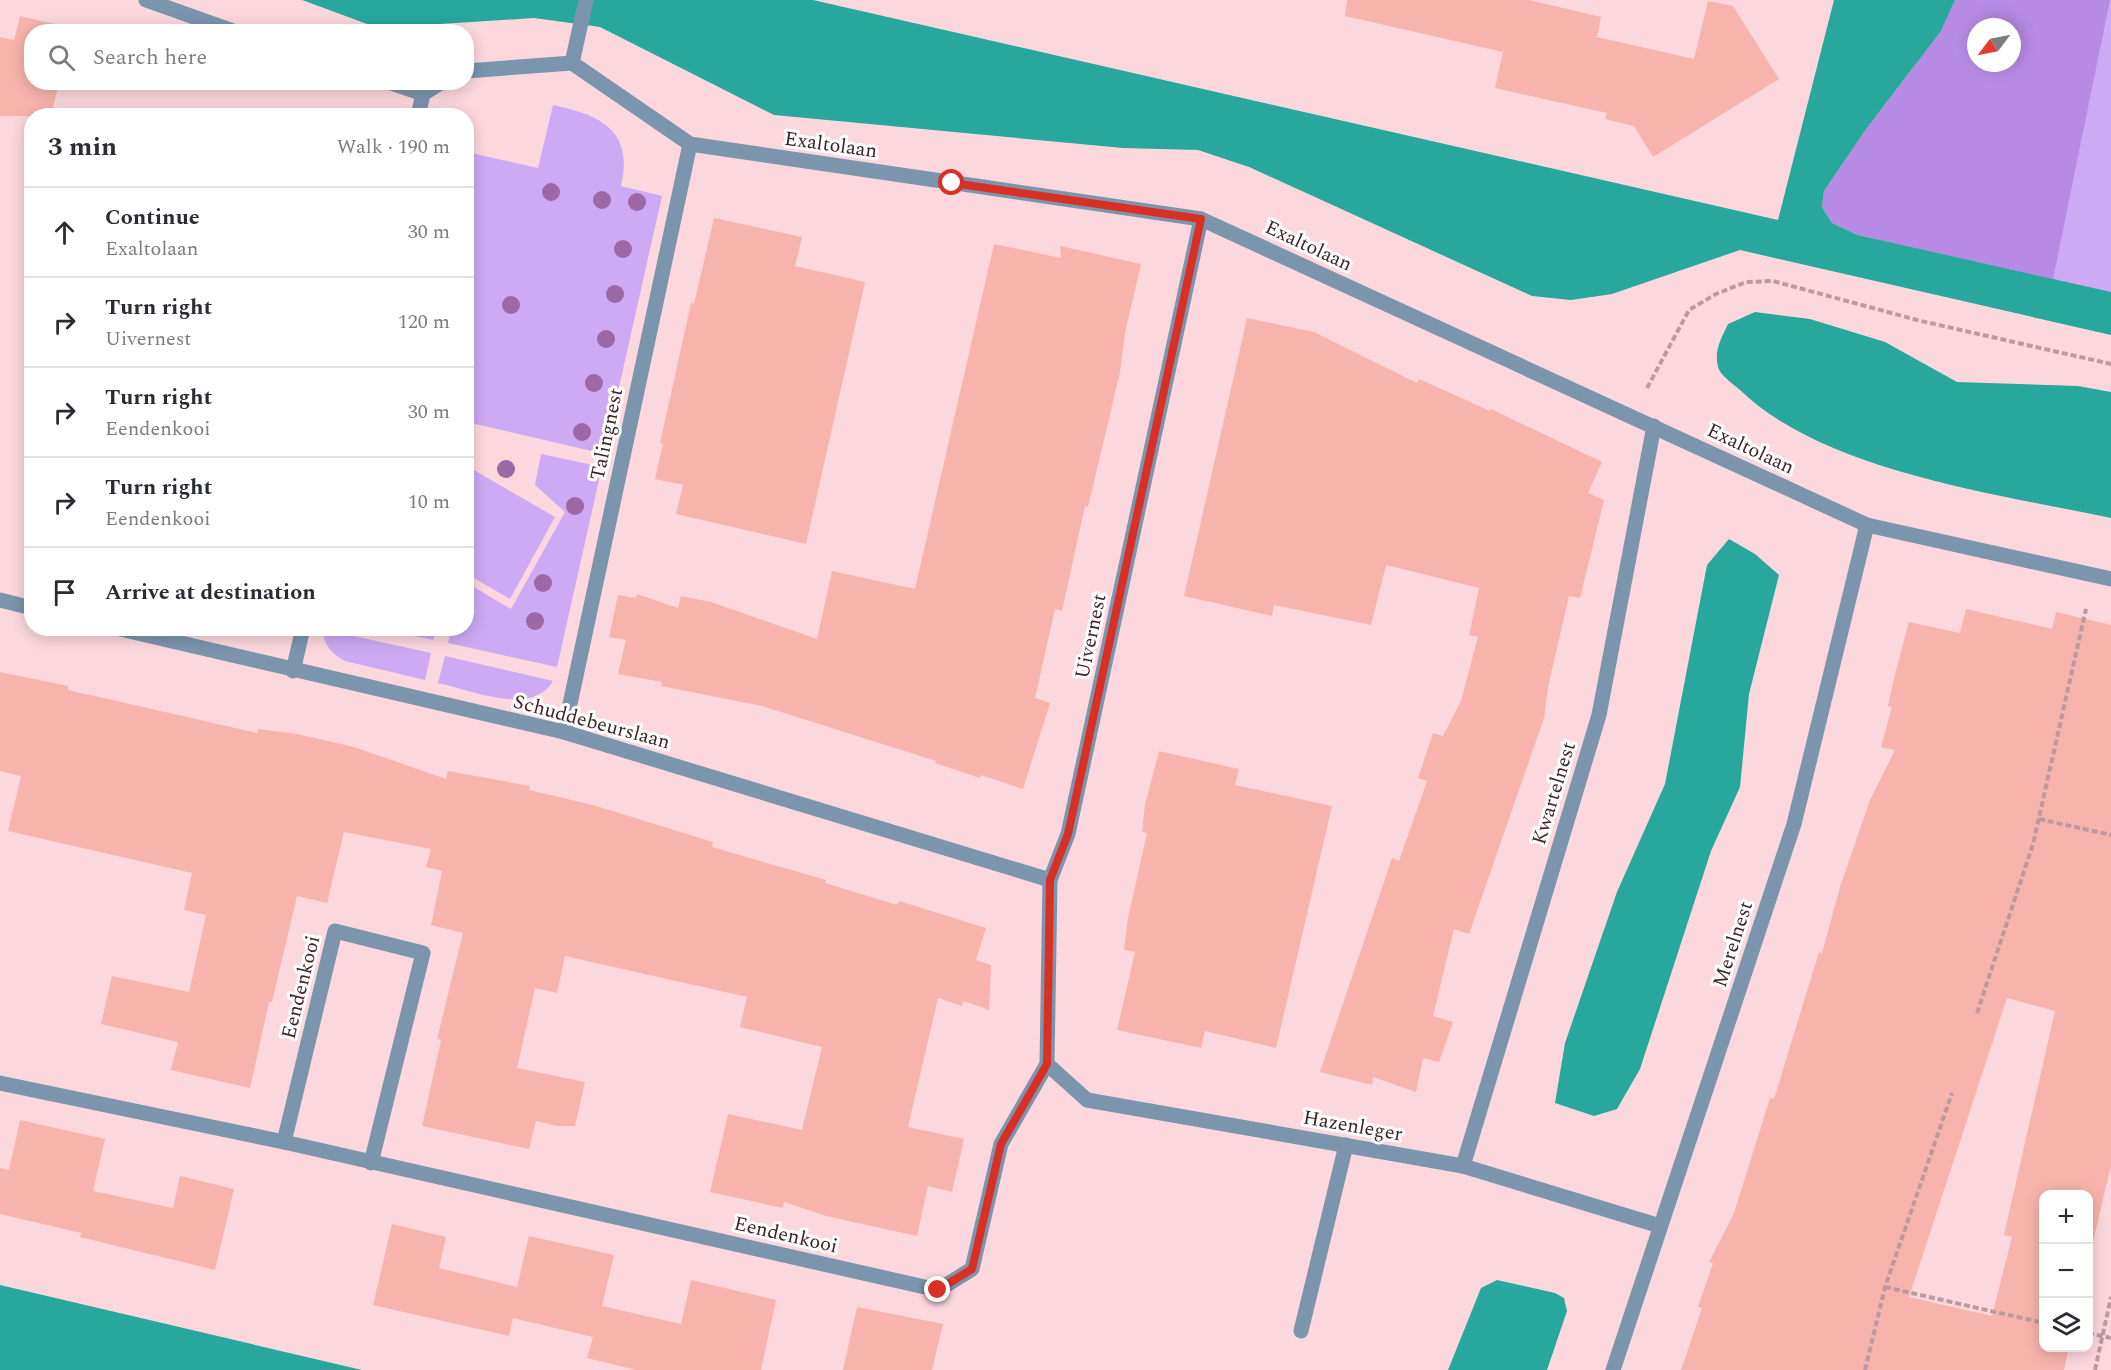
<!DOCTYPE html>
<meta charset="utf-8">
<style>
body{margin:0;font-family:Spectral,serif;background:#f2f2f3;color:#2b2b33}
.controls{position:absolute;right:18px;bottom:18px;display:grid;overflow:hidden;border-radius:12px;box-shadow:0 3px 15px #0003}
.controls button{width:54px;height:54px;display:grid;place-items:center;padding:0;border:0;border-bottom:2px solid #e1e1e2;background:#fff;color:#2b2b33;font:30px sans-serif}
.compass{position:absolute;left:1967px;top:18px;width:54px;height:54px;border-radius:50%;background:#fff;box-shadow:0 3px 15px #0003;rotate:238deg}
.stop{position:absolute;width:18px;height:18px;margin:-14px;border:4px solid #d93025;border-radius:50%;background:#fff}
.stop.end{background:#d93025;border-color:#fff;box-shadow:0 2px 6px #0008}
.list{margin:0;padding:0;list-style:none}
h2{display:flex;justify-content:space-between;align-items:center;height:78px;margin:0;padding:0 24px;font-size:26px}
h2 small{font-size:20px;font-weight:400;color:#7c7c81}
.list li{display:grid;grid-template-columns:39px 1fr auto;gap:18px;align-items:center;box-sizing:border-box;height:90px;padding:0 24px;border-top:2px solid #e1e1e2}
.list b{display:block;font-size:22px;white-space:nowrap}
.list p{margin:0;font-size:20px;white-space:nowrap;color:#7c7c81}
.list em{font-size:20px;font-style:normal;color:#7c7c81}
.icon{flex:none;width:33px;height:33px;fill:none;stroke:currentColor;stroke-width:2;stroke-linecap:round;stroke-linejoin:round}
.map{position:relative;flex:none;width:2111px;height:1370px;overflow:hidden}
.search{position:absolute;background:#fff;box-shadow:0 3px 15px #0003;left:24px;top:24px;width:450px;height:66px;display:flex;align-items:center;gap:15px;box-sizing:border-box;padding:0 21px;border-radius:24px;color:#7c7c81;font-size:22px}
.panel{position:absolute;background:#fff;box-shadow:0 3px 15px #0003;left:24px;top:108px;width:450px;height:528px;border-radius:24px}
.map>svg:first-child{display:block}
.green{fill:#cdaaf3;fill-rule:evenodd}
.forest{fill:#b78be4;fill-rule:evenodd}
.water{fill:#28a79c}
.building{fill:#f7b4ac;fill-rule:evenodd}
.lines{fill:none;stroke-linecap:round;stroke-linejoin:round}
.path{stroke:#bd9aa1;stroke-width:4;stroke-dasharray:6 3;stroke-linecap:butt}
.service{stroke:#7b95ad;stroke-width:15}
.minor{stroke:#7b95ad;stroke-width:15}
.tree{fill:#9c68a6}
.route{stroke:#d93025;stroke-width:8}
.labels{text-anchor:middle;stroke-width:6;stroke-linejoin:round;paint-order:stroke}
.street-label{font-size:20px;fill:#412028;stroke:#fff}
</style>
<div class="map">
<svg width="2111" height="1370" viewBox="0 0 2111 1370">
<rect width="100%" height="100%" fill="#fcd8de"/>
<g class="green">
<path d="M 1930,0 L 2111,0 L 2111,300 L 1875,250 ZM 1976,27 L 2012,27 L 2012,63 L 1976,63 Z"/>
<path d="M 553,105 C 601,115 634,131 621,186 L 662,196 L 604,454 L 467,422 L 467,152 L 538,168 Z"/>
<path d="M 541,454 L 602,467 L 557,667 L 448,643 L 451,629 L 466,628 L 467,583 L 511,609 L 565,512 L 535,485 Z"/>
<path d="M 467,466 L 555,517 L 510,599 L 467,574 Z"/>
<path d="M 322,629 L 431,653 L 425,680 L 345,661 C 331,654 324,645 322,629 Z"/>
<path d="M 382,629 L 436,628 L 436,629 L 433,640 Z"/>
<path d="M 445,656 L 553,681 C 532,717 471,690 438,683 Z"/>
</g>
<path class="forest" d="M 1955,0 L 2110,0 L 2053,279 L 1858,235 L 1832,223 L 1822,207 L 1824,191 L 1867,128 L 1941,31 ZM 1976,27 L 2012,27 L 2012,63 L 1976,63 Z"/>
<g class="water">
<path d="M 302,0 L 813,0 L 1778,220 L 1834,0 L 1955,0 L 1941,31 L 1867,128 L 1824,191 L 1822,207 L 1832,223 L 1858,235 L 2111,292 L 2111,335 L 1740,250 L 1612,294 L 1571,300 L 1532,296 L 1249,167 L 1198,150 L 1123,148 L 774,115 L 600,27 L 534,18 L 378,28 Z"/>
<path d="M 1755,312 L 1810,319 L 1885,342 L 1957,382 L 2078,386 L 2111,392 L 2111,518 C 1998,494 1825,472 1740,390 C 1733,384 1720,375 1718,367 C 1714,350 1721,339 1728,324 Z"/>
<path d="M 1729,539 L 1755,554 L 1779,575 L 1749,694 L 1740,787 L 1711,851 L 1640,1069 L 1617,1109 L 1594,1116 L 1555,1103 L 1565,1043 L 1617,892 L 1665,784 L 1707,565 Z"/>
<path d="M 1497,1280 L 1555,1293 L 1564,1298 L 1567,1311 L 1547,1370 L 1448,1370 L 1481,1288 Z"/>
<path d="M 0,1285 L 362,1370 L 0,1370 Z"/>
</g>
<g class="building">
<path d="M 1347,0 L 1529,0 L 1601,17 L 1597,37 L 1694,59 L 1708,1 L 1733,6 L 1779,79 L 1653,157 L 1634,126 L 1605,119 L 1607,113 L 1495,88 L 1503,52 L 1345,16 Z"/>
<path d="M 20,16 L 72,28 L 72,32 L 32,32 L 32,82 L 59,82 L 51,116 L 0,116 L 0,37 L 14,40 Z"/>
<path d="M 714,218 L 802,237 L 795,266 L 865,282 L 806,544 L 676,514 L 683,485 L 655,479 L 663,444 L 660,443 L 691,303 L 694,304 Z"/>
<path d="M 994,244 L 1061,258 L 1060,246 L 1141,264 L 1125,333 L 1120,372 L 1088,507 L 1085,506 L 1062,611 L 1055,609 L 1035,698 L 1050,703 L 1023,789 L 981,775 L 980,778 L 935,763 L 936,761 L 762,706 L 661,686 L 662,682 L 618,674 L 626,640 L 609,637 L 618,595 L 636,598 L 637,594 L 678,608 L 681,596 L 711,602 L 817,639 L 832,571 L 915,589 Z"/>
<path d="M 1247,318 L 1314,332 L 1417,383 L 1419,379 L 1490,411 L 1491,409 L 1602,462 L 1588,493 L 1604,500 L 1580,598 L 1569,596 L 1548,687 L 1544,718 L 1469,934 L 1454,929 L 1433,1016 L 1453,1022 L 1439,1062 L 1423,1058 L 1416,1092 L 1373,1077 L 1372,1085 L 1320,1072 L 1392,858 L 1399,861 L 1427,781 L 1418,778 L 1433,733 L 1443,736 L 1461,701 L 1478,637 L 1469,635 L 1479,588 L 1386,565 L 1371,625 L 1274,605 L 1272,616 L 1184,596 Z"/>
<path d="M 1966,609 L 2052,629 L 2056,612 L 2111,625 L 2111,1166 L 2088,1263 L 2088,1194 L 2043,1194 L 2043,1347 L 2069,1347 L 2064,1370 L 1681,1370 L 1702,1308 L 1698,1307 L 1713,1263 L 1709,1262 L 1734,1213 L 1770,1098 L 1774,1099 L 1819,952 L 1822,953 L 1840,887 L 1870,800 L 1895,750 L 1881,747 L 1892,707 L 1888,706 L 1895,674 L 1909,622 L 1960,633 ZM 2007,998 L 2055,1011 L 2004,1235 L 2012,1237 L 1992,1316 L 1909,1297 Z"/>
<path d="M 0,672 L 68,686 L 68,690 L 257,733 L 258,729 L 297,734 L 354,747 L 446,779 L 448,771 L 530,786 L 529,790 L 593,805 L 713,842 L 712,847 L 826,880 L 825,883 L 897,905 L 899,901 L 986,928 L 976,960 L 991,965 L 989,1010 L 964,1001 L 962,1006 L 938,998 L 908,1127 L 964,1139 L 952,1192 L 928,1186 L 917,1236 L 826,1216 L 784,1202 L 783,1208 L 710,1192 L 728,1114 L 802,1130 L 822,1047 L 740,1027 L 747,997 L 565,956 L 557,993 L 535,988 L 517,1068 L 585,1082 L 575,1126 L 558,1126 L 536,1121 L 529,1149 L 422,1126 L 441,1040 L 437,1039 L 463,933 L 431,925 L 442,871 L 426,867 L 431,849 L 344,832 L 327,903 L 297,896 L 272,1002 L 269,1002 L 250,1088 L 171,1070 L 178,1042 L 101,1024 L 112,976 L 189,992 L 206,915 L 184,910 L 192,873 L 8,831 L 21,776 L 0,771 Z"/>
<path d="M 1159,751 L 1239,769 L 1235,785 L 1332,806 L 1276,1048 L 1205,1031 L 1201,1048 L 1117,1030 L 1135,952 L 1124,950 L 1128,918 L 1147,833 L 1142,832 L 1145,805 Z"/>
<path d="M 20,1120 L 105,1139 L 93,1191 L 173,1208 L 180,1176 L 234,1189 L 215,1270 L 80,1237 L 81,1233 L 0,1214 L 0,1168 L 9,1170 Z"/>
<path d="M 392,1224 L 446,1237 L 439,1268 L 517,1287 L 529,1236 L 614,1255 L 602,1306 L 681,1324 L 691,1280 L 776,1300 L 761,1370 L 636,1370 L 587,1358 L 593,1337 L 513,1318 L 509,1336 L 373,1305 Z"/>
<path d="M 857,1307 L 943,1324 L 932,1370 L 843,1370 Z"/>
</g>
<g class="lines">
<g class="path">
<path d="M 1647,388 L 1689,310 L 1716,294 L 1746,282 L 1773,281 L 1921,321 L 2111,364"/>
<path d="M 2039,819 L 2111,835"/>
<path d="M 1977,1013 L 2033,844 L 2086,609"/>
<path d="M 1885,1287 L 2044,1323"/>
<path d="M 2088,1333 L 2111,1338"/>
<path d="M 1865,1370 L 1885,1287 L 1952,1093"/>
<path d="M 2095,1370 L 2111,1297"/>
</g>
<path class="service" d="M 1301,1331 L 1346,1145"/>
<g class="minor">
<path d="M 146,0 L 236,32"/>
<path d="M 572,63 L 586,0"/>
<path d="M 466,71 L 572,63 L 690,144 L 1201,219 L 1867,525 L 2111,579"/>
<path d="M 388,82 L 423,94 L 442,82"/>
<path d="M 418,116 L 423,94"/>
<path d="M 0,600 L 32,608"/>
<path d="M 116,628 L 564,732 L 1050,880"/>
<path d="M 293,671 L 303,628"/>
<path d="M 564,732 L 690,144"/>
<path d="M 1047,1064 L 1087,1100 L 1463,1166 L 1660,1226"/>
<path d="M 0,1083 L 284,1142 L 938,1290 L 972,1269 L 1001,1144 L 1047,1064 L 1050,880 L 1068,834 L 1201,219"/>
<path d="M 284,1142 L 335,931 L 423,953 L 371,1163"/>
<path d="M 1463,1166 L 1599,715 L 1654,426"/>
<path d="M 1613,1370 L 1794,824 L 1867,525"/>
</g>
</g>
<g class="tree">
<circle cx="551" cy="192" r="9"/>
<circle cx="602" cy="200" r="9"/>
<circle cx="637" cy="202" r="9"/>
<circle cx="623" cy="249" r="9"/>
<circle cx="615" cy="294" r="9"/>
<circle cx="511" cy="305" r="9"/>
<circle cx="606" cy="339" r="9"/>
<circle cx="594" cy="383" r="9"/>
<circle cx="582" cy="432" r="9"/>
<circle cx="506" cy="469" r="9"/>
<circle cx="575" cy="506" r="9"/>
<circle cx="543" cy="583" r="9"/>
<circle cx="535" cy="621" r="9"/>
</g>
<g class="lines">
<path class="route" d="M 938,1290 L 972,1269 L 1001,1144 L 1047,1064 L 1050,880 L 1068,834 L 1201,219 L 952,183"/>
</g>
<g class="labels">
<g class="street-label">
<text transform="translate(831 144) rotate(8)" y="7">Exaltolaan</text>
<text transform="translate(1309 245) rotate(25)" y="7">Exaltolaan</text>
<text transform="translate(606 434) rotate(-78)" y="7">Talingnest</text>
<text transform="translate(1751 448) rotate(25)" y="7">Exaltolaan</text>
<text transform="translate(1090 636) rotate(-78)" y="7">Uivernest</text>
<text transform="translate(592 721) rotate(15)" y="7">Schuddebeurslaan</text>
<text transform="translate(1553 793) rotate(-73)" y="7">Kwartelnest</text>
<text transform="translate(1732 944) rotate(-72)" y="7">Merelnest</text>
<text transform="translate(300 987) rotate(-76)" y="7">Eendenkooi</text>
<text transform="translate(1353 1125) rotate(10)" y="7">Hazenleger</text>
<text transform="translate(786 1234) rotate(13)" y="7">Eendenkooi</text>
</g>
</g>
</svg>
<div class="controls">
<button>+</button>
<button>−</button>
<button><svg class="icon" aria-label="layers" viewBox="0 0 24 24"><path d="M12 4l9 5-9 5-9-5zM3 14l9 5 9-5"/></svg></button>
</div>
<svg class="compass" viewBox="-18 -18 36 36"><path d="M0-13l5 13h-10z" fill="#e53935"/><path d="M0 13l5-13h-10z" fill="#7c7c81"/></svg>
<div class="stop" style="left:952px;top:183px"></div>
<div class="stop end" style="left:938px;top:1290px"></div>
<div class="search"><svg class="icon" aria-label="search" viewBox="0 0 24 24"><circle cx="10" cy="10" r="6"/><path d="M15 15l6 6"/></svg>Search here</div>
<section class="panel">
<h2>3 min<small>Walk · 190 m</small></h2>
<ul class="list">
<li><svg class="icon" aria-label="ahead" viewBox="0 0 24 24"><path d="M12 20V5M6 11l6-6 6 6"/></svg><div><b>Continue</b><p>Exaltolaan</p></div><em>30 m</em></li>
<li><svg class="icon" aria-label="right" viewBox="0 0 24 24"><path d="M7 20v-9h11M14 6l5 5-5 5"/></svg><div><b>Turn right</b><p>Uivernest</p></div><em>120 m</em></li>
<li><svg class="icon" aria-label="right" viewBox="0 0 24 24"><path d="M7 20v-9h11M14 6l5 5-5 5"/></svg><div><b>Turn right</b><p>Eendenkooi</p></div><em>30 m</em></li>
<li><svg class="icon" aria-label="right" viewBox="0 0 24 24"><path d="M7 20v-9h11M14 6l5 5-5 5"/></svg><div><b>Turn right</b><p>Eendenkooi</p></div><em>10 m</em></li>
<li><svg class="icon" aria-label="arrive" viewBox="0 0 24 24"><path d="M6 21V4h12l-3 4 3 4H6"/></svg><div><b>Arrive at destination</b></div></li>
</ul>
</section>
</div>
